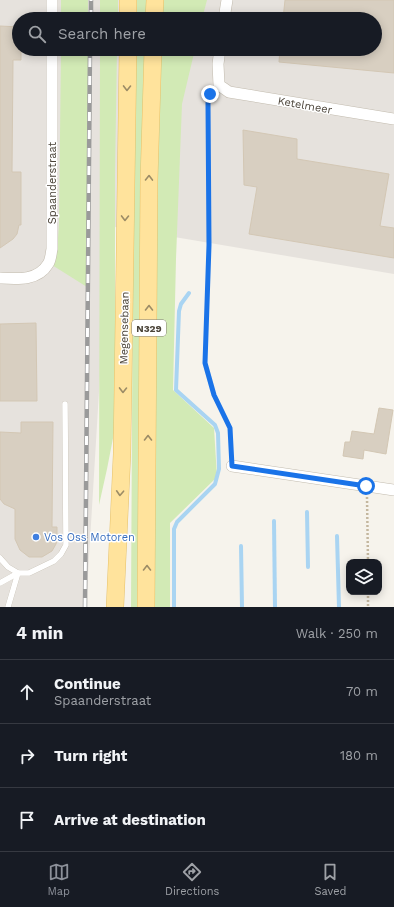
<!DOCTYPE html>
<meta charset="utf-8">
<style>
body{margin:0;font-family:"Work Sans",sans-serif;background:#242831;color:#f1f3f6}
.controls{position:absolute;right:12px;bottom:12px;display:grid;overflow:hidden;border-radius:8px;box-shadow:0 2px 10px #0003}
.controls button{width:36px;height:36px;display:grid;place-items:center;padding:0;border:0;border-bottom:1px solid #363941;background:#171b24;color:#f1f3f6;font:20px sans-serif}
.stop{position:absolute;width:12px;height:12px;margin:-9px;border:3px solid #1a73e8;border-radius:50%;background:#fff}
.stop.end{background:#1a73e8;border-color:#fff;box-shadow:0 1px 4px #0008}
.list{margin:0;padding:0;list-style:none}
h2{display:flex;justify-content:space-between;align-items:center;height:52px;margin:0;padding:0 16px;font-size:17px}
h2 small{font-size:13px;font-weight:400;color:#9ea1a6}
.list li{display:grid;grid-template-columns:26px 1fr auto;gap:12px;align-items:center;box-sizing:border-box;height:64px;padding:0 16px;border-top:1px solid #363941}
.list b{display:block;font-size:15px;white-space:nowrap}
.list p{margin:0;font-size:13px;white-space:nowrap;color:#9ea1a6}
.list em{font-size:13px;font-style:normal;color:#9ea1a6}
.icon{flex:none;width:22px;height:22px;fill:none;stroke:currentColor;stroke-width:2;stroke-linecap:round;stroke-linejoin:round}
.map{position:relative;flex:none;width:394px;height:607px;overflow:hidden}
.search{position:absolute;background:#171b24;box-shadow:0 2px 10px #0003;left:12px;right:12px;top:12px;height:44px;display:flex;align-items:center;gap:10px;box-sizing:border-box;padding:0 14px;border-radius:22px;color:#9ea1a6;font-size:15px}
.sheet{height:244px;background:#171b24}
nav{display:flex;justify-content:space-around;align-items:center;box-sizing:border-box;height:56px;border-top:1px solid #363941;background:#171b24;font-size:11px;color:#9ea1a6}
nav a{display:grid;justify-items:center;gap:2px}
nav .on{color:#8c9099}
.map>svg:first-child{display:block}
.industrial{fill:#e6e2dd;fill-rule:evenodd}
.green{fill:#d2eab5}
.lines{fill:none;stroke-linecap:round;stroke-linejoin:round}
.stream{stroke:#a9d4f2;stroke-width:4}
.building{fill:#d8cfc1;stroke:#d3c7b4}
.lane-casing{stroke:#c2bbae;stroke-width:6}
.street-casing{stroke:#c2bbae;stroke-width:12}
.primary-casing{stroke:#e6c16a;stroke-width:18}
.path{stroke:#c4b79f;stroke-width:2.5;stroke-dasharray:2 2;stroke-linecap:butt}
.lane{stroke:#fff;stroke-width:5.5}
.street{stroke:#fff;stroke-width:11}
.primary{stroke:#ffe39c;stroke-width:17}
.rail-casing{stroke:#9a9a9a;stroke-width:4.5}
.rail{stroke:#fff;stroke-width:3;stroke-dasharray:9;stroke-linecap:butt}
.oneway{stroke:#9c8c66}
.route{stroke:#1a73e8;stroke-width:5}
.shop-dot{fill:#3f7fe0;stroke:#fff;stroke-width:1.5}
.labels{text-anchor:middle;stroke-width:3;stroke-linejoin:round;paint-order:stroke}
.shield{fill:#fff;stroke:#817c74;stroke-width:1}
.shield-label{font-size:10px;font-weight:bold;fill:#4b4439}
.street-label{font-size:11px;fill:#4b4439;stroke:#fff}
.shop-label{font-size:11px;fill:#366cbe;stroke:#fff;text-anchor:start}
</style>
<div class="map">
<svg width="394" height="607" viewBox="0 0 394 607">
<rect width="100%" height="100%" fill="#f6f3ec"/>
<path class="industrial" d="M 0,0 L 394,0 L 394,274 L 109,226 L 86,607 L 0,607 ZM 19,19 L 375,19 L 375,49 L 19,49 Z"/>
<g class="green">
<rect x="61" y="0" width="27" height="19"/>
<rect x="100" y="0" width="18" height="19"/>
<path d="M 135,0 L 207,0 L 202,19 L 134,19 Z"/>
<path d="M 61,49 L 88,49 L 87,287 L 52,265 L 57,253 L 59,223 Z"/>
<path d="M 100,49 L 117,49 L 115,174 L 115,391 L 114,433 L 107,469 L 99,505 Z"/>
<path d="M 134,49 L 195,49 L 182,104 L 176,259 L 173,390 L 214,428 L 217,477 L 170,523 L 170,607 L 131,607 Z"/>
</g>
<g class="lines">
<g class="stream">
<path d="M 307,512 L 308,567"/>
<path d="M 274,521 L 275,607"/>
<path d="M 337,536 L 339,607"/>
<path d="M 241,546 L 242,607"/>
<path d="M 174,607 L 174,529 L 177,522 L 215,484 L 219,469 L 218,433 L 215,425 L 176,390 L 179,311 L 181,304 L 189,293"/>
</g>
</g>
<g class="building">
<path d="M 285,0 L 394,0 L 394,73 L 279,62 L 280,49 L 375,49 L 375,19 L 283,19 Z"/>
<path d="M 0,26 L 19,27 L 19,49 L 21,49 L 21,60 L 13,60 L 12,172 L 21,172 L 21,225 L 19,225 L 17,234 L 13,239 L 0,248 Z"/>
<path d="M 243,130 L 297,139 L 297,159 L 389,174 L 380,226 L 394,228 L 394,258 L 249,234 L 257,187 L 244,185 Z"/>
<path d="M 36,323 L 37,401 L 0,401 L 0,324 Z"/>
<path d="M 379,408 L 393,410 L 386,454 L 364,450 L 363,459 L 343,456 L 345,442 L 350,442 L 352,431 L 374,434 Z"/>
<path d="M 21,422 L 53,422 L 52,527 L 57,527 L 57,539 L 56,544 L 52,551 L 42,557 L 29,557 L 20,550 L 15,539 L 15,509 L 4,504 L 0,499 L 0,432 L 21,433 Z"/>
</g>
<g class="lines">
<g class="lane-casing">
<g id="lane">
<path d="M 0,558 L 8,567 L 18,573 L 8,607"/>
<path d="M 0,583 L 18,573 L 29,573 L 54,561 L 61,554 L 66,545 L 65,404"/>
</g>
</g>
<g class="street-casing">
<g id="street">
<path d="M 52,19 L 52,0"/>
<path d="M 224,19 L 227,0"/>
<path d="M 220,49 L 218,64 L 219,85 L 229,92 L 394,119"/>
<path d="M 0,278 C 17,279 38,281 48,264 C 51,260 51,253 52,249 L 52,49"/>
<path d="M 232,466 L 394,490"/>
</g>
</g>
<g class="primary-casing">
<g id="primary">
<path d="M 128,19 L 128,0"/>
<path d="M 154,19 L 155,0"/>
<path d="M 115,607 L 122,454 L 128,49"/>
<path d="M 146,607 L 149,180 L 153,49"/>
</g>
</g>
<g class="path">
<path d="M 212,93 L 208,103 L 209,245 L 205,363 L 214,395 L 230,428 L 232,456"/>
<path d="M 367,497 L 368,562"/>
<path d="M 368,592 L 368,607"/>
</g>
<use href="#lane" class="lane"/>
<use href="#street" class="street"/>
<use href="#primary" class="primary"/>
<g class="rail-casing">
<g id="rail">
<path d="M 91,19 L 91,0"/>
<path d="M 85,607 L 90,49"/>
</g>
</g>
<use href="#rail" class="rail"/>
</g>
<defs><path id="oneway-chevron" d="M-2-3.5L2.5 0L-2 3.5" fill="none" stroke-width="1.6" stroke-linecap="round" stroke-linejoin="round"/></defs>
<g class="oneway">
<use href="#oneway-chevron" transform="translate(127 88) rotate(91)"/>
<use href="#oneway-chevron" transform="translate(149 178) rotate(-89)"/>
<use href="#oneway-chevron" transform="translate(125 218) rotate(91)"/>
<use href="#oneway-chevron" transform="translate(149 308) rotate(-90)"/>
<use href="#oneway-chevron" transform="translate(123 390) rotate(91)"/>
<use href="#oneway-chevron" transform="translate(148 438) rotate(-90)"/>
<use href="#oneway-chevron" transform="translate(120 493) rotate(93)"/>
<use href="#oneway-chevron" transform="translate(147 568) rotate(-90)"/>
</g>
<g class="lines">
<path class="route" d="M 210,94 L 208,103 L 209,245 L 205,363 L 214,395 L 230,428 L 232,466 L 366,486"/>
</g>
<circle class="shop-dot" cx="36" cy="537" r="4"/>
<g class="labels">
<rect class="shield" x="132" y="320" width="34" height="16" rx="3"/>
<g class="shield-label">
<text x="149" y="332">N329</text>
</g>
<g class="street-label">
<text transform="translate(305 105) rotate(10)" y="4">Ketelmeer</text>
<text transform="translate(52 183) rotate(-90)" y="4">Spaanderstraat</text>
<text transform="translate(124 328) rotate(-89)" y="4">Megensebaan</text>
</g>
<g class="shop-label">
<text x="44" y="541">Vos Oss Motoren</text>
</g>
</g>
</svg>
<div class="controls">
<button><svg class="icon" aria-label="layers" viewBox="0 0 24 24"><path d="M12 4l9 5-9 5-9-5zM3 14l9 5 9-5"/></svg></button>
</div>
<div class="stop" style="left:366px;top:486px"></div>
<div class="stop end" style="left:210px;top:94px"></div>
<div class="search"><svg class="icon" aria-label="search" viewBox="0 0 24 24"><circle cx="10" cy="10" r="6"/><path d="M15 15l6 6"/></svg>Search here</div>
</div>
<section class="sheet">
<h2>4 min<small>Walk · 250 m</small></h2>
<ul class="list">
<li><svg class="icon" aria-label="ahead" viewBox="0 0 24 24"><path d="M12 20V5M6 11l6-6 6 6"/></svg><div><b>Continue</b><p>Spaanderstraat</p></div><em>70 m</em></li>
<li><svg class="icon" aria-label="right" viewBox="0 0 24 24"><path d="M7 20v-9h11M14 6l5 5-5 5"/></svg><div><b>Turn right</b></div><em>180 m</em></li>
<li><svg class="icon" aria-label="arrive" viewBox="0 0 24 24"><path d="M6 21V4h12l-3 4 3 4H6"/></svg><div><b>Arrive at destination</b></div></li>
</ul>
</section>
<nav>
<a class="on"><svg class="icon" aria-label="map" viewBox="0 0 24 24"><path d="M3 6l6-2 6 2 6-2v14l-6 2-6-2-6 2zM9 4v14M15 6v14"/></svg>Map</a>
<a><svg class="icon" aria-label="directions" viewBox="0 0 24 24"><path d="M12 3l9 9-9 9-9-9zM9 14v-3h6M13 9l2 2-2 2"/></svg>Directions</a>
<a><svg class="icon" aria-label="saved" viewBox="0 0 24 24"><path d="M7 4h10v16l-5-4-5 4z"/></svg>Saved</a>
</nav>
